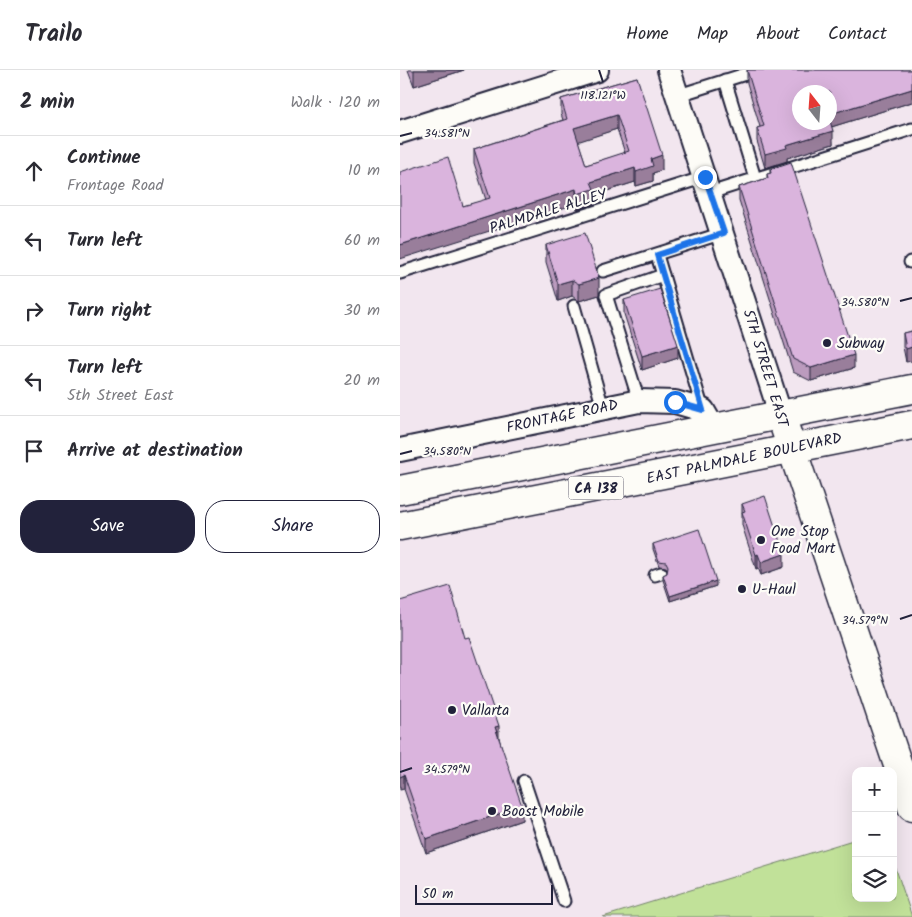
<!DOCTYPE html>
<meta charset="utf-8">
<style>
body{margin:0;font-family:Kalam,sans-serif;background:#f7f7f7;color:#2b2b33}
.controls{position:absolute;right:15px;bottom:15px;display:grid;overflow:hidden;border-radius:10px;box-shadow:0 5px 20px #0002}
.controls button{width:45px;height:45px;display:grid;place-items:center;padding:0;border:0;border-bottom:1px solid #e1e1e2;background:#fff;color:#2b2b33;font:25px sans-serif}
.compass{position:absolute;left:392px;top:15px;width:45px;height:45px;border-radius:50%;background:#fff;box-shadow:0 5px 20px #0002;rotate:343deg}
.scale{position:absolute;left:15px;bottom:12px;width:138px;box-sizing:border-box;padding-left:5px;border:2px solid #22223b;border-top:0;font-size:14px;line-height:18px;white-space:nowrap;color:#22223b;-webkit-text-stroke:4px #fdfcf7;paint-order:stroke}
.stop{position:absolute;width:15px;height:15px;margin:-11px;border:4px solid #1a73e8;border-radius:50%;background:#fff}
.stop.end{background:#1a73e8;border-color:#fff;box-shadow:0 1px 5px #0008}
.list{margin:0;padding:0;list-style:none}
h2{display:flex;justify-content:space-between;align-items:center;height:65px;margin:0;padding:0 20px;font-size:21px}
h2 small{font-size:16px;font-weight:400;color:#7c7c81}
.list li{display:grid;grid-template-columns:32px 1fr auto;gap:15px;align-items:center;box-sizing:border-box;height:70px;padding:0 20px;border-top:1px solid #e1e1e2}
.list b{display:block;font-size:19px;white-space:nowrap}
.list p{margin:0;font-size:16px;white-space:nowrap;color:#7c7c81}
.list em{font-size:16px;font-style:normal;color:#7c7c81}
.actions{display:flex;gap:10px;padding:15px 20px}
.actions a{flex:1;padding:11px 0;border:1px solid #22223b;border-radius:20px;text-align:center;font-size:18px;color:#22223b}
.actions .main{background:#22223b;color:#fff}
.icon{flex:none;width:28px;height:28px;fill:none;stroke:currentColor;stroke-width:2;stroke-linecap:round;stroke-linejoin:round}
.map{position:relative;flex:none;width:512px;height:847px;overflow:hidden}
header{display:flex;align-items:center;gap:30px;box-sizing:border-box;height:70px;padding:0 25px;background:#fff;border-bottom:1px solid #e1e1e2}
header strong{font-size:24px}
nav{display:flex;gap:28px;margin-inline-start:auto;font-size:18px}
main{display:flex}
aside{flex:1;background:#fff}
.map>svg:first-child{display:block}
.grass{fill:#c1e199;stroke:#72826a}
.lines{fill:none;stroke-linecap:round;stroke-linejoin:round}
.lane-casing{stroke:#22223b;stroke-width:15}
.street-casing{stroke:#22223b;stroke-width:26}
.secondary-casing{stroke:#22223b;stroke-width:31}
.highway-casing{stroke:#22223b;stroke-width:31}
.lane{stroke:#fdfcf7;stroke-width:11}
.street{stroke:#fdfcf7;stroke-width:22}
.secondary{stroke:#fdfcf7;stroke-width:28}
.highway{stroke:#fdfcf7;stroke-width:28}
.wall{fill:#bb9bbe;stroke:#22223b;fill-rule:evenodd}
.shaded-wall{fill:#997e9b;stroke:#22223b}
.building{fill:#dab4dd;stroke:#22223b;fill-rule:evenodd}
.route{stroke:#1a73e8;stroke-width:6}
.ticks{fill:none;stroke:#22223b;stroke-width:2}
.poi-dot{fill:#22223b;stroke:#fdfcf7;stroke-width:2}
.labels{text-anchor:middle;stroke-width:4.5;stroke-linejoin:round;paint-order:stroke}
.shield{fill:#fdfcf7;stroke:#646373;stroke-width:1}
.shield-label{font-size:14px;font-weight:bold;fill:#22223b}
.street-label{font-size:15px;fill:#22223b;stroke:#fdfcf7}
.poi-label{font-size:15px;fill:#22223b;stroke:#fdfcf7;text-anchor:start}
.ticks-label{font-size:12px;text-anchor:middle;fill:#22223b;stroke:#fdfcf7;stroke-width:4.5;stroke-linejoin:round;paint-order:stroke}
</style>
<header>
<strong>Trailo</strong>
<nav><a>Home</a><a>Map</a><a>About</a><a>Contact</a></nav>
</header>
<main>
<aside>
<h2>2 min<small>Walk · 120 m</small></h2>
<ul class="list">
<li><svg class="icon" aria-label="ahead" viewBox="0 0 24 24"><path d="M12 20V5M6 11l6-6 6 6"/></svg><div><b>Continue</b><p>Frontage Road</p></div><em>10 m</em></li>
<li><svg class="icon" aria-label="left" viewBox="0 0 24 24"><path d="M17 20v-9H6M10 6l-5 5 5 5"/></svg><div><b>Turn left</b></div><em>60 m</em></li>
<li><svg class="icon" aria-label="right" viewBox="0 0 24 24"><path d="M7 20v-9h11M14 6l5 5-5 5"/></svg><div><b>Turn right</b></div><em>30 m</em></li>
<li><svg class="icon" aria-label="left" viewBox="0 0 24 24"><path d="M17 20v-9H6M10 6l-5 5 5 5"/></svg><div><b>Turn left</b><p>5th Street East</p></div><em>20 m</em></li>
<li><svg class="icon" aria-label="arrive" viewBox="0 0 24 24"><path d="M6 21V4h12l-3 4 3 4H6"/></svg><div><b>Arrive at destination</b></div></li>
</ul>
<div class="actions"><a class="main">Save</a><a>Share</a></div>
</aside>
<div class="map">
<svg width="512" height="847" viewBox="0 0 512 847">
<rect width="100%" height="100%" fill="#f2e6ef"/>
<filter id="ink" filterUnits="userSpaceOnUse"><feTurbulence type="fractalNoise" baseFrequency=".02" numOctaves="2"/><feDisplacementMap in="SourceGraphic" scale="10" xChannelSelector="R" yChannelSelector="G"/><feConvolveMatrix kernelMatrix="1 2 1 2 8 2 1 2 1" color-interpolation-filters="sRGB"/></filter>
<g filter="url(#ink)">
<path class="grass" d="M 456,769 L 456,828 L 493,828 L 493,790 L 512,847 L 203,847 Z"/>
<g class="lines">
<g class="lane-casing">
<g id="lane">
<path d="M 325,10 L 355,108"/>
<path d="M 279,25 L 358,0"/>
<path d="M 310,123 L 512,59"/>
<path d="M 257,185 L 303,340"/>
<path d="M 510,192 L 512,192"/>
<path d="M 203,201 L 323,163"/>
<path d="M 0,203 L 305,107"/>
<path d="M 174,236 L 203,338"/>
<path d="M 239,331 L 206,225 L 263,205"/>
<path d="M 255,505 L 261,503"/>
<path d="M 124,711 L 164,831"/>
</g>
</g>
<g class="street-casing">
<g id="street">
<path d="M 269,0 L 381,346"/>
<path d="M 0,62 L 197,0"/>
<path d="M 0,380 L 239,331 L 275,332 L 303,340 L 314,359"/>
</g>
</g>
<g class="secondary-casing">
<path id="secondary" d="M 381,346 L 512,737"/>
</g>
<g class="highway-casing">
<g id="highway">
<path d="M 0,420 L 512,319"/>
<path d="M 0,456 L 512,355"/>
</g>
</g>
<use href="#lane" class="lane"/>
<use href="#street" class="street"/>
<use href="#secondary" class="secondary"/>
<use href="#highway" class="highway"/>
</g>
<g class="wall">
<path d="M 8,0 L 64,0 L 14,16 Z"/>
<path d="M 347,0 L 512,0 L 512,32 L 431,57 L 433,74 L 387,88 L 387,91 L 365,98 L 357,71 L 357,58 L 360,57 L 347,13 Z"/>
<path d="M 237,7 L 262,100 L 253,103 L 253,111 L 236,116 L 235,112 L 194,125 L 194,134 L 177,139 L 176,134 L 63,136 L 86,130 L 74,93 L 74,79 L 163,50 L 161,44 L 161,29 ZM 217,59 L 225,83 L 186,95 L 178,71 Z"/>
<path d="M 370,99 L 454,298 L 411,311 L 393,302 L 339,130 L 339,117 L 367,108 L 367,104 L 370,104 Z"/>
<path d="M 146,175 L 199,225 L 179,231 L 172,226 L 158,231 L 146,192 Z"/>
<path d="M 224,230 L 278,288 L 242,300 L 224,244 Z"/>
<path d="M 512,261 L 506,292 L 503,277 L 503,263 Z"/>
<path d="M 342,434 L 384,497 L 361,505 L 358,498 L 356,499 L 342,455 Z"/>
<path d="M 253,474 L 316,516 L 270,531 L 263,510 L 263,505 L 267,503 L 267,500 L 266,497 L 259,496 L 253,479 Z"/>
<path d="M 0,531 L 65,568 L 99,668 L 122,750 L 26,783 L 4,719 Z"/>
</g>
<g class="shaded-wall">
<path d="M 14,0 L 64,0 L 14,16 Z"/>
<path d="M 512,19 L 512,32 L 428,58 L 430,52 L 430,44 Z"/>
<path d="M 217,45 L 217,59 L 174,73 L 174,58 Z"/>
<path d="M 433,61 L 433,74 L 387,88 L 387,91 L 365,98 L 365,84 L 386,75 Z"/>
<path d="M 262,85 L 262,100 L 253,103 L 253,111 L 236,116 L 236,102 L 251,89 Z"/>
<path d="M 235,98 L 235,112 L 194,125 L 194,134 L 177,139 L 177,124 L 191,112 Z"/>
<path d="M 176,119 L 176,134 L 0,189 L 0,175 Z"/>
<path d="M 199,208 L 199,225 L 179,231 L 179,214 Z"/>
<path d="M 172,210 L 172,226 L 158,231 L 158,214 Z"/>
<path d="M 278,275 L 278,288 L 242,300 L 242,286 Z"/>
<path d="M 512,277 L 512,291 L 506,292 L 506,279 Z"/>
<path d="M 454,285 L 454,298 L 411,311 L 411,298 Z"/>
<path d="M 358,484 L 358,498 L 356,499 L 356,485 Z"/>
<path d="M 384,484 L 384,497 L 361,505 L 361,492 Z"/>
<path d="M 316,511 L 316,516 L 270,531 L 270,526 Z"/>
<path d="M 99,656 L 99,669 L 95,657 Z"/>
<path d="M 4,705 L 4,719 L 0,720 L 0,707 Z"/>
<path d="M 122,736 L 122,750 L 26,783 L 26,769 Z"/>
</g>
<g class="building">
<path d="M 347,0 L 512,0 L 512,19 L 430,44 L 430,22 L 400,22 L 400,52 L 430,52 L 430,51 L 433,61 L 386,75 L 387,78 L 365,84 L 357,58 L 364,56 Z"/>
<path d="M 237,7 L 262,85 L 251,89 L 253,96 L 236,102 L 235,98 L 191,112 L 194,119 L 177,124 L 176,119 L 0,175 L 0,102 L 48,87 L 63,136 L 90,128 L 74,79 L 167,49 L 161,29 ZM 217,45 L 229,81 L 186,95 L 174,58 Z"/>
<path d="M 391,92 L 454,285 L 411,298 L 393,289 L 339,117 L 368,108 L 367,104 L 371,103 L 370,99 Z"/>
<path d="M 185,163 L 199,208 L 179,214 L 172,210 L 158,214 L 146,175 Z"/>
<path d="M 260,219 L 278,275 L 242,286 L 224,230 Z"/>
<path d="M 512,261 L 512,277 L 506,279 L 503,263 Z"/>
<path d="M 365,426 L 384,484 L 361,492 L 358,484 L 356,485 L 342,442 L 345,441 L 342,434 Z"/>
<path d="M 299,459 L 316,511 L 270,526 L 263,505 L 267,503 L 268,496 L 266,492 L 259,491 L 253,474 Z"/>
<path d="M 50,516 L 65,568 L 69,567 L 99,656 L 95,657 L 122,736 L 26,769 L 4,705 L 0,707 L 0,531 Z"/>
</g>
</g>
<g class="lines" filter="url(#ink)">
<path class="route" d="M 275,332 L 303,340 L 257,185 L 324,163 L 305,107"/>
</g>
<path class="ticks" d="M 199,0 L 203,12M 0,66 L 12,63M 500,231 L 512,228M 0,384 L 12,381M 500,549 L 512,545M 0,702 L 12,698"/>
<g class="poi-dot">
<circle cx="427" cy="273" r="5"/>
<circle cx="361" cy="470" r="5"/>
<circle cx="342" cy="519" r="5"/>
<circle cx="52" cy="640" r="5"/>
<circle cx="92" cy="741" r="5"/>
</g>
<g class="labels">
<rect class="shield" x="168.5" y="406.5" width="55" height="23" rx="4"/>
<g class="shield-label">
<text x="196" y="423">CA 138</text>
</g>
<g class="street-label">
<text transform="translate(148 141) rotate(-17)" y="5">PALMDALE ALLEY</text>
<text transform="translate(366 298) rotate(73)" y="5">5TH STREET EAST</text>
<text transform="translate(162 346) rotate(-12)" y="5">FRONTAGE ROAD</text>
<text transform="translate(344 388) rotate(-12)" y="5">EAST PALMDALE BOULEVARD</text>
</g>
<g class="poi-label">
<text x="437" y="278">Subway</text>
<text x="371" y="466">One Stop<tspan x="371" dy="17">Food Mart</tspan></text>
<text x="352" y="524">U-Haul</text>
<text x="62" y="645">Vallarta</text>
<text x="102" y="746">Boost Mobile</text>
</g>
</g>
<g class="ticks-label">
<text x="203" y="29">118.121°W</text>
<text x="47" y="67">34.581°N</text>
<text x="465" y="236">34.580°N</text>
<text x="47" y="385">34.580°N</text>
<text x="465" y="554">34.579°N</text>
<text x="47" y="703">34.579°N</text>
</g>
</svg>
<div class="controls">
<button>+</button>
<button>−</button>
<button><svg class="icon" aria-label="layers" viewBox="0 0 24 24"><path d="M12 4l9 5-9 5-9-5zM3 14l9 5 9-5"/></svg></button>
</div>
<svg class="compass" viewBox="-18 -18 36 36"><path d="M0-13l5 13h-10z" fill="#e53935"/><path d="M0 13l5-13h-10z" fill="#7c7c81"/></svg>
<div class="scale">50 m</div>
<div class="stop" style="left:275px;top:332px"></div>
<div class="stop end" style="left:305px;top:107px"></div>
</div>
</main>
